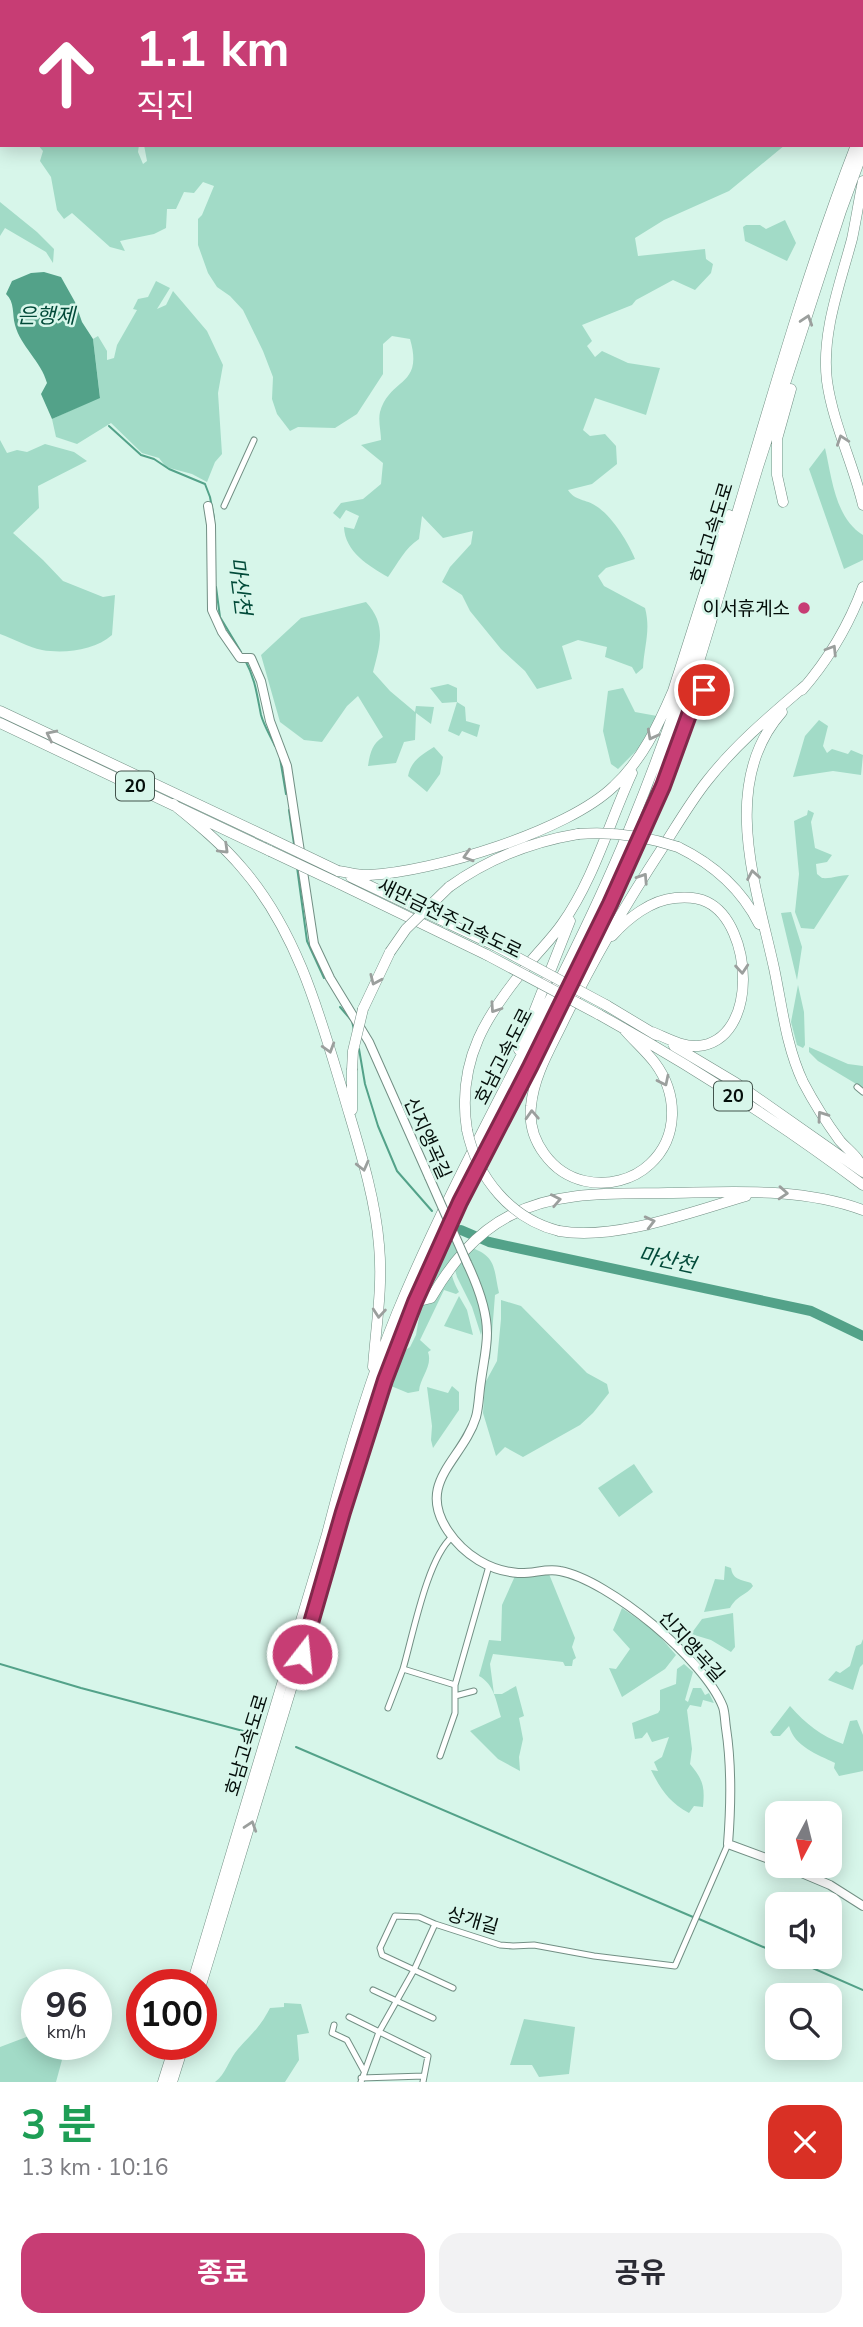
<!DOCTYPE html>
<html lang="ko">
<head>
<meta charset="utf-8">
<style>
  body { margin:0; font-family:"Nunito Sans","Noto Sans KR",sans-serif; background:#f2f2f3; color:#2b2b33; height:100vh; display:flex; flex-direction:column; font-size:26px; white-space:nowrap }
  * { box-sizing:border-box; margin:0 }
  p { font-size:23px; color:#7c7c81 }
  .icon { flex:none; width:38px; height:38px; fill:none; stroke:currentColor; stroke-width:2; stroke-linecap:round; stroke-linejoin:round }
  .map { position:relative; height:2082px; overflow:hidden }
  .details { display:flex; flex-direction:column; background:#fff; flex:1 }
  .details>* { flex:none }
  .banner { position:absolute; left:0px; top:0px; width:864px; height:147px; box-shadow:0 4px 18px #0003; background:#c73d74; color:#fff; overflow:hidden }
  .needle { width:46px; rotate:187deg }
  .controls { position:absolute; left:765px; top:1801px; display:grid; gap:14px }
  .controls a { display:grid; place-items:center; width:77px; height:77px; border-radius:14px; background:#fff; box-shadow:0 4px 18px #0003; font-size:35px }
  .speed { position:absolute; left:21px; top:1969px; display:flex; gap:14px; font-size:35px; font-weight:700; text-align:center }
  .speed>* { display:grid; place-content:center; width:91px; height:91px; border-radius:50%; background:#fff; box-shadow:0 4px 18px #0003; line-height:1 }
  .speed small { font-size:18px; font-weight:400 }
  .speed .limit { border:10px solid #d22; background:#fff; color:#111 }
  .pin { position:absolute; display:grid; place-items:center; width:60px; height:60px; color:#fff; margin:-30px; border:4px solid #fff; border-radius:50%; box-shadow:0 2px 7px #0007 }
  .me { position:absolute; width:77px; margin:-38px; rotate:16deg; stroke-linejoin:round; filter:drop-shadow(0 0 5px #0008) }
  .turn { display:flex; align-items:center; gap:24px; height:147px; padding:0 21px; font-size:32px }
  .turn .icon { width:91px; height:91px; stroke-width:2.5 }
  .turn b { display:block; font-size:49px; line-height:60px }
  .round { display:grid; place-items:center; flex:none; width:74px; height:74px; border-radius:21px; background:#f2f2f3 }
  .summary { display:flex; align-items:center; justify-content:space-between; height:119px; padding:0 21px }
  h1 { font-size:42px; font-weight:700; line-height:52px; color:#1e9e55 }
  .button { display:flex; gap:14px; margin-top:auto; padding:14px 21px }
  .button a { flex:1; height:80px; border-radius:21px; background:#c73d74; color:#fff; font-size:28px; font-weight:700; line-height:80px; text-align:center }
  .button a+a { background:#f2f2f3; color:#2b2b33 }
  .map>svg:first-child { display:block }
  .green { fill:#a2dbc7 }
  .water { fill:#53a289 }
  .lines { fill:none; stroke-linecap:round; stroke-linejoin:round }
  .stream { stroke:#53a289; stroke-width:2 }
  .river { stroke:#53a289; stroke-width:10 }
  .street-casing { stroke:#728f84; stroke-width:7 }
  .secondary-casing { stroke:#728f84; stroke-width:10 }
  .highway-casing { stroke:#728f84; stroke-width:11 }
  .street { stroke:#fff; stroke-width:5 }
  .secondary { stroke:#fff; stroke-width:8 }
  .highway { stroke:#fff; stroke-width:10 }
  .secondary-bridge-casing { stroke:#728f84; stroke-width:10; stroke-linecap:butt }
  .highway-bridge-casing { stroke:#728f84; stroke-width:11; stroke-linecap:butt }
  .secondary-bridge { stroke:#fff; stroke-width:8 }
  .highway-bridge { stroke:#fff; stroke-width:10 }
  .oneway { stroke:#9b9f9d }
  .route-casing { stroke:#81284b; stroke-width:18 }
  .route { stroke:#c73d74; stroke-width:12 }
  .poi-dot { fill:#c73d74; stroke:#d7f6ea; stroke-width:2.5 }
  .labels { text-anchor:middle; stroke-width:5; stroke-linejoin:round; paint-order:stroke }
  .shield { fill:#d7f6ea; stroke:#43544d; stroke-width:2 }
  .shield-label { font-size:18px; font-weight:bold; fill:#040e0a }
  .street-label { font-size:19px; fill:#040e0a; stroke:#d7f6ea }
  .poi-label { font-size:19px; fill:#040e0a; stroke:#d7f6ea; text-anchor:end }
  .water-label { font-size:21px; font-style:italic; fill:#024a39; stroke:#d7f6ea }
</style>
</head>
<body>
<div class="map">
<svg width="863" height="2082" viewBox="0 0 863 2082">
  <rect width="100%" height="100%" fill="#d7f6ea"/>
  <path class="green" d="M 105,0 L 863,0 L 863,11 L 863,2 L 107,2 Z
    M 38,145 L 139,145 L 138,152 L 143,164 L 147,161 L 144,145 L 785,145 L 729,191 L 664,220 L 635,238 L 638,256 L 705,249 L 706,259 L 713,264 L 711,273 L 695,290 L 673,280 L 636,300 L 632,305 L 582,325 L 592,341 L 587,346 L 595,357 L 602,351 L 628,363 L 660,368 L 646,415 L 595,398 L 583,430 L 590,436 L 605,434 L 616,446 L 617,464 L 592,484 L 568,490 C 575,501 586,499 596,506 C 611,515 629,543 635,559 L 606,568 L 598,576 L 604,586 L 645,608 C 651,630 644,647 643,668 L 636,674 L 632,667 L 605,657 L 607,647 L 578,640 L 562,646 L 572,679 L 537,689 L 525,671 L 501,649 L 470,611 L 462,595 L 442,582 L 450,567 L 471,544 L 473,531 L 443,538 L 422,516 L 419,539 C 405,548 398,563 388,577 C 369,566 345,552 344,527 L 354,529 L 359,516 L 346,510 L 340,519 L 333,513 L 341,503 L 363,499 L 381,484 L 383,463 L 361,445 L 381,440 C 381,432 378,420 380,412 C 390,377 424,387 410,339 L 392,336 L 383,344 L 383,374 L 357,414 L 335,428 L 298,427 L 290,431 L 277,414 L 272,399 L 273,377 L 263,351 L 243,310 L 230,296 L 217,287 L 208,273 L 198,245 L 198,219 L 202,215 L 214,186 L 203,182 L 194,193 L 184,192 L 176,209 L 167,209 L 166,228 L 154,234 L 120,241 L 125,251 L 110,247 L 72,213 L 64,219 L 57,210 L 51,177 L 40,161 L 43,151 Z
    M 0,202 L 37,232 L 54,249 L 53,263 L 46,252 L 5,228 L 0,236 Z
    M 785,220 L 796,243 L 787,261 L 745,241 L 743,227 L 746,225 L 760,225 L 766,229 Z
    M 156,281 L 170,288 L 157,309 L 166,305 L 173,291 L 207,331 L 223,365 L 218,393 L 222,454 L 215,462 L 207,482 L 192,474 L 166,467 L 159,458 L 142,453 L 111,423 L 77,444 L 56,437 L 52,419 L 100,397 L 93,339 L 98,336 L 107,351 L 107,360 L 114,358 L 117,345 L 137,310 L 133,309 L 138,299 L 148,297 Z
    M 0,440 L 7,453 L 17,450 L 27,452 L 45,444 L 74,452 L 87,461 L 38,486 L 39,508 L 13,533 L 43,560 L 63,581 L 103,597 L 115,595 L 112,635 C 95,650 65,654 42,650 C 28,647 14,639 0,634 Z
    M 825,448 C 832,478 835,518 863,535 L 863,560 L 844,569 L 809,469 Z
    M 366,602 C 387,625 380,645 373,672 L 390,691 L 415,712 L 416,706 L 434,707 L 431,724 L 416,713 L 415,740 L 404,742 L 396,763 L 368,766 C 370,753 372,744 383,737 L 358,696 L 347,706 L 322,742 L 304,740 L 280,722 L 261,655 L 301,618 Z
    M 448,684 L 457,688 L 457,702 L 465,707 L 466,721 L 480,725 L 477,737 L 462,731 L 459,736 L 448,731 L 457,702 L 442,703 L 430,688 Z
    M 623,688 L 635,712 L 657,716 L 648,739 L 618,769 L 611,764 L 603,731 L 608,691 Z
    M 819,720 L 828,726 L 823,746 L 827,753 L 832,749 L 848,754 L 851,750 L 863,755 L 861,775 L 833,771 L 793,777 L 805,736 Z
    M 434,747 L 443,757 L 440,774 L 427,792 L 408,776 C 411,761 421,755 434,747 Z
    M 808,810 L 814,813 L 811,822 L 815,848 L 832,855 L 827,862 L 816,864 L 817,874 L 822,878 C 831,879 840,875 849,875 L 814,929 L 801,928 L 795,912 L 799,874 L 794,821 L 807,815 Z
    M 791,912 L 802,947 L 797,980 L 781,913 Z
    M 798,985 L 804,1012 L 805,1045 L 803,1048 L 797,1045 L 791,1022 Z
    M 809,1047 L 848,1064 L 863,1066 L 863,1088 L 818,1061 L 809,1052 Z
    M 452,1239 L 457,1251 C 450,1270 449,1273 459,1292 L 456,1294 L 444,1290 L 420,1340 L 431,1350 L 428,1352 C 433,1366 420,1378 419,1391 L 408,1393 L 391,1386 L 404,1351 L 410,1347 L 416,1335 L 420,1312 Z
    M 467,1246 C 497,1256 493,1266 499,1293 L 495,1295 L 490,1359 L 488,1360 C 489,1342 491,1323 487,1305 C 483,1285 473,1266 465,1248 Z
    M 459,1259 L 462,1262 C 472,1284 487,1311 481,1335 L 472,1307 L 457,1277 L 455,1270 Z
    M 459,1296 L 467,1310 L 473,1335 L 444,1326 Z
    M 501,1300 L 521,1306 L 587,1373 L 607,1384 L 609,1393 L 593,1413 L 580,1425 L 523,1457 L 505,1447 L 496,1456 L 483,1413 L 485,1383 L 497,1361 L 501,1319 Z
    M 452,1386 L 459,1392 L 459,1410 L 433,1448 L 431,1440 L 432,1426 L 427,1387 L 448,1393 Z
    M 634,1464 L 653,1492 L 619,1517 L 598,1488 Z
    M 725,1566 L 731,1568 C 733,1580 740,1579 751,1583 L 753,1586 C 747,1595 737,1595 730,1608 L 704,1612 L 715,1579 L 724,1580 Z
    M 549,1574 L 575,1638 L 572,1647 L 576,1658 L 573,1660 L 572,1666 L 565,1666 L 563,1662 L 493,1654 L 490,1664 L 494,1694 L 502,1694 L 516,1686 L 524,1716 L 519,1718 L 523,1739 L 519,1757 L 520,1771 L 498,1759 L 470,1731 L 501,1717 C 496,1701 494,1684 479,1676 L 489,1640 L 501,1641 L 502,1605 L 515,1576 Z
    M 622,1608 L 654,1630 L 676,1655 L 665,1669 L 622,1697 L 609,1668 L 616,1669 L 630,1649 L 613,1630 Z
    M 733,1613 L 735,1647 L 731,1652 L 711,1640 L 691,1634 L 702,1619 Z
    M 863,1639 L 863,1664 L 860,1667 L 853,1690 L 828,1680 L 836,1671 L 840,1673 L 850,1666 L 856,1646 L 861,1644 Z
    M 684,1664 L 693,1672 L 685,1700 L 688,1702 L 693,1688 L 701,1688 L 705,1695 L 709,1693 L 714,1703 L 703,1700 L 701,1707 L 690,1705 L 687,1710 L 692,1749 L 690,1764 C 703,1780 705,1786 703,1807 L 694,1806 L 689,1813 C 669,1802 661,1790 651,1770 L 658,1771 L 654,1762 L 662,1757 L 669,1737 L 652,1742 L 647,1732 L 642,1738 L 635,1739 L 632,1723 L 658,1713 L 660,1710 L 660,1690 L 676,1684 L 677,1669 Z
    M 790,1706 C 806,1724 821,1736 843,1744 L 850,1721 L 857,1720 L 863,1735 L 863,1771 L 839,1776 L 834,1768 L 835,1763 C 817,1754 795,1747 789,1726 L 780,1736 L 773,1736 L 770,1732 Z
    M 284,2003 L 301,2004 L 309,2033 L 297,2035 L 299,2060 L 285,2082 L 215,2082 C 226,2074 229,2059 238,2049 C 252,2033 259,2029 270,2008 L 284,2007 Z
    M 524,2019 L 575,2027 L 569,2074 L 539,2077 L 532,2065 L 510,2065 Z
    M 37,2033 L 37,2044 L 66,2045 L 56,2082 L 0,2082 L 0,2047 Z"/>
  <path class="water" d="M 44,272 L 61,277 L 75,302 L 82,322 L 93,339 L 100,398 L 52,419 L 41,394 L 47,383 C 41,361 21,347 15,325 C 12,314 15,302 6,294 L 12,281 L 31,273 Z"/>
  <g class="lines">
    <path class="stream" d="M 109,426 L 141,455 L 154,459 L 169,469 L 205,484 L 210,497 L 214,518
      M 216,587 L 220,617 L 241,652
      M 245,660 C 255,678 257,695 261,715 C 264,726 271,737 275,746
      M 280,758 L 286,794
      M 289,810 L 294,844
      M 297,867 L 307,941 L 324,978
      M 340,1007 L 352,1021 L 354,1030
      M 359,1049 L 365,1084 L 378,1126 L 397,1171 L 432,1211
      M 0,1664 L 81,1688 L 247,1732
      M 296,1747 L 693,1917
      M 699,1919 L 777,1953
      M 785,1956 L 863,1990"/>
    <path class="river" d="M 461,1230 L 489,1242 L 811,1311 L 863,1336"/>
    <defs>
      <path id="street" d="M 224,506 L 254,440
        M 857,1087 L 863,1092
        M 452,1537 C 427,1559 413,1635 403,1669 L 455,1685
        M 474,1691 L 455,1696 L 455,1685 L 489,1566
        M 388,1708 L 403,1669
        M 440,1756 L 455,1713 L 455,1696
        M 453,1988 L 382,1955 L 380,1948 L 395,1916 L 419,1917 L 435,1924 L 500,1945 L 513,1946 L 534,1945 L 594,1956 L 675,1966 L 728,1844
        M 373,1990 L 433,2018
        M 349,2017 L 428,2056 L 423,2082
        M 334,2025 L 332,2033 L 347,2040 L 364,2071
        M 361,2078 L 424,2076
        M 361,2082 L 379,2032 L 414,1970 L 435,1924"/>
      <path id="secondary" d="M 208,506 L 211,525 L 212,610 L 222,632 L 240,658 L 251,658 L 261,681 L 270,721 L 287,766 L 314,944 L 330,978 L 369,1042 L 429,1177
        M 467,1263 C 477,1284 487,1309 487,1333 C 487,1349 483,1365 481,1381 C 479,1392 479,1406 476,1417 C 463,1460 415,1482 448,1531 C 464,1555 490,1571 518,1573 C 533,1574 546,1568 560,1571 C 609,1580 705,1660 723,1707 C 725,1713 725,1722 726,1728 C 732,1767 731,1806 728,1844 L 777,1862
        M 785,1866 L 830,1885 L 863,1906"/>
      <path id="highway" d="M 863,181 C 859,200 856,220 852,239 C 840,284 821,334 827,381 C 833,424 853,463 863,505
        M 783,502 L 777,475 L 777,439 L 791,389
        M 802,690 C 828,660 849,625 863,587
        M 0,711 L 267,837
        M 782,712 C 719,783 756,886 774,968 C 782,1006 786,1046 803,1082 C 814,1103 826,1122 840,1141 C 849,1151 859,1157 863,1170
        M 686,721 L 704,690
        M 0,723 L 270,851
        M 173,804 C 198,824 222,844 243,869 C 298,933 320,1016 344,1096 C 358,1144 375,1195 379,1245 C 383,1287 376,1326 373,1367
        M 678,847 C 713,864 741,888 759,924
        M 338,871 C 348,872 359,876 369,875 C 433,872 568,831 614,786 C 642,760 658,726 673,691 L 729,515
        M 351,877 L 494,945
        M 338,883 L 487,955
        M 449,887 C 489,858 530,842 578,834
        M 612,936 C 628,918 651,900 675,898 C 686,897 697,897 707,902 C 753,924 760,1040 698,1046 C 682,1047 667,1038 652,1032
        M 606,1005 L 656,1035
        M 363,1009 L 390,952
        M 598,1014 C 690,1065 779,1122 863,1185
        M 623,1028 C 633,1040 646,1051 655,1063 C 678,1094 679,1137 650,1164 C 633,1180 608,1186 585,1181 C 552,1174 527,1140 531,1106 C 534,1074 552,1046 565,1018 C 594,958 627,902 663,847 C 677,825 691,801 707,781 C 736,744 771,715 806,685
        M 674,1046 L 736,1083 L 863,1172
        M 519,1050 L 570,921
        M 352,1070 L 352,1110
        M 467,1130 C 456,1060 487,1013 531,961 C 541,949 553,937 562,924 C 594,879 609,823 632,773
        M 559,1231 C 615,1241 691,1212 746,1196
        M 415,1302 L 431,1298 C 451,1264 475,1233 511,1215 C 559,1190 615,1194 668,1193 C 733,1192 801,1187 863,1210
        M 192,1984 L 327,1534 C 346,1459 368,1384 397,1313 C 467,1144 565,989 633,820 C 723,601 770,366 856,145
        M 201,1985 L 385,1380 L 415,1302 L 460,1202 L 586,955 L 648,816 L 697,668 L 758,467 L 841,211 L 863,151
        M 163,2082 L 175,2044
        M 172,2082 L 184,2044"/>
    </defs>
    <use href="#street" class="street-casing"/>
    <use href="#secondary" class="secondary-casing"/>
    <use href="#highway" class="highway-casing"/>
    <use href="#street" class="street"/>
    <use href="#secondary" class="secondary"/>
    <use href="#highway" class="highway"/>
    <defs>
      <path id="secondary-bridge" d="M 429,1177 L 467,1263"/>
      <path id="highway-bridge" d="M 578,834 C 613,831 645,836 678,847
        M 267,837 L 338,871
        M 270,851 L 338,883
        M 494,945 L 606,1005
        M 390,952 L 406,929 L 449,887
        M 487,955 L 598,1014
        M 352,1070 L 353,1051 L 363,1009
        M 467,1130 C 477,1178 511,1219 559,1231"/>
    </defs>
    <use href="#secondary-bridge" class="secondary-bridge-casing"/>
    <use href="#highway-bridge" class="highway-bridge-casing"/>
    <use href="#secondary-bridge" class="secondary-bridge"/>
    <use href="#highway-bridge" class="highway-bridge"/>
  </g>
  <defs><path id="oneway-chevron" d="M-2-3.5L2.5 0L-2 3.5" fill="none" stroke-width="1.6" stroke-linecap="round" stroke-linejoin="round" transform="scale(1.75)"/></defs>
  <g class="oneway">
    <use href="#oneway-chevron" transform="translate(807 320) rotate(-72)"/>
    <use href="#oneway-chevron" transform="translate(842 440) rotate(-109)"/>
    <use href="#oneway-chevron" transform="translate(832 650) rotate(-58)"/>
    <use href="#oneway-chevron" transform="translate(51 735) rotate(-154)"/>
    <use href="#oneway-chevron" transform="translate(652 735) rotate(118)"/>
    <use href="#oneway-chevron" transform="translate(224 849) rotate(44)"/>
    <use href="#oneway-chevron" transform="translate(468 856) rotate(163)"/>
    <use href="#oneway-chevron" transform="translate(753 875) rotate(-100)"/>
    <use href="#oneway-chevron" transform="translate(643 878) rotate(-57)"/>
    <use href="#oneway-chevron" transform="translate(742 969) rotate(85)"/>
    <use href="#oneway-chevron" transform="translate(375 980) rotate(114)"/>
    <use href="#oneway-chevron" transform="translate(495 1008) rotate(124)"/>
    <use href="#oneway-chevron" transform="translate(329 1048) rotate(73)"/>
    <use href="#oneway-chevron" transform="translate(664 1081) rotate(64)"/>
    <use href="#oneway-chevron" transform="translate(532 1115) rotate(-93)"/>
    <use href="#oneway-chevron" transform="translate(822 1116) rotate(-125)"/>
    <use href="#oneway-chevron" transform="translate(363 1166) rotate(76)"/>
    <use href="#oneway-chevron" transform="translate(783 1193) rotate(4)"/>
    <use href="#oneway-chevron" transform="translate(556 1200) rotate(-11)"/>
    <use href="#oneway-chevron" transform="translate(650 1222) rotate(-14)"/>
    <use href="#oneway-chevron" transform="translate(379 1313) rotate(95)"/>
    <use href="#oneway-chevron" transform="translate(251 1826) rotate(-72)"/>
  </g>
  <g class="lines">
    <defs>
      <path id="route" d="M 302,1654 L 343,1512 L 385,1380 L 415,1302 L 460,1202 L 530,1067 L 610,904 L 663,786 L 690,712 L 704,690"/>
    </defs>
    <use href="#route" class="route-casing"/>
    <use href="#route" class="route"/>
  </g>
  <circle class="poi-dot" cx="804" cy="608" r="7"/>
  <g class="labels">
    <g class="shield">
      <rect x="116" y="771.5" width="38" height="29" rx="5"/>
      <rect x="714" y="1081.5" width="38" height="29" rx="5"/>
    </g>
    <g class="shield-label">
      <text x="135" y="792">20</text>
      <text x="733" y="1102">20</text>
    </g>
    <g class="street-label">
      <text transform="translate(711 533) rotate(-73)" y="7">호남고속도로</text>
      <text transform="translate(450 918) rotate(26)" y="7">새만금전주고속도로</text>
      <text transform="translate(503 1056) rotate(-63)" y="7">호남고속도로</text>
      <text transform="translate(428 1138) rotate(66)" y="7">신지앵곡길</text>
      <text transform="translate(692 1646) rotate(48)" y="7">신지앵곡길</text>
      <text transform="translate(246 1745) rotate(-73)" y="7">호남고속도로</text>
      <text transform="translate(473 1920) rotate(16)" y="7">상개길</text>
    </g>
    <g class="poi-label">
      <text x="790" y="615">이서휴게소</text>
    </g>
    <g class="water-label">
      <text x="46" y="323">은행제</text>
      <text transform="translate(240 586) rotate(83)" y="7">마산천</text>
      <text transform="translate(667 1260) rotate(12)" y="7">마산천</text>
    </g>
  </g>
</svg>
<div class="controls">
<a><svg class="needle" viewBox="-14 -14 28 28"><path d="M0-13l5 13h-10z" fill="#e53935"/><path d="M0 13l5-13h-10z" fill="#7c7c81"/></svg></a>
<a><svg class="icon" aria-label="sound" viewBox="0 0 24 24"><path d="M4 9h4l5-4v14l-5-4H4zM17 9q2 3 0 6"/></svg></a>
<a><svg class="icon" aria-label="search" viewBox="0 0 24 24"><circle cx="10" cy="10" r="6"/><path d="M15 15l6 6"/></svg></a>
</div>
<div class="speed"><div>96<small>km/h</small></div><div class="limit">100</div></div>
<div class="pin" style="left:704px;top:690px;background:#d93025"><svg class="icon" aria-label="arrive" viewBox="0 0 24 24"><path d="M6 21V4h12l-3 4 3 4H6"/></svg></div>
<svg class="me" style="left:302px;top:1654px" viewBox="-20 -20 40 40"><circle r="17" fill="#c73d74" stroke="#fff" stroke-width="3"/><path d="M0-11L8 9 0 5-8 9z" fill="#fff"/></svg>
<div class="banner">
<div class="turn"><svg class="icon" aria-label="ahead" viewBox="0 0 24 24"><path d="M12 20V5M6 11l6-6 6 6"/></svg><div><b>1.1 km</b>직진</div></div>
</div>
</div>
<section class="details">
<div class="summary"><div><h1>3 분</h1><p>1.3 km · 10:16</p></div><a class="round" style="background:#d93025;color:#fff"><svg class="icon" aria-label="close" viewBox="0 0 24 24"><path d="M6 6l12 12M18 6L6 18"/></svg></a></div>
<div class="button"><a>종료</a><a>공유</a></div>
</section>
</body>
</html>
